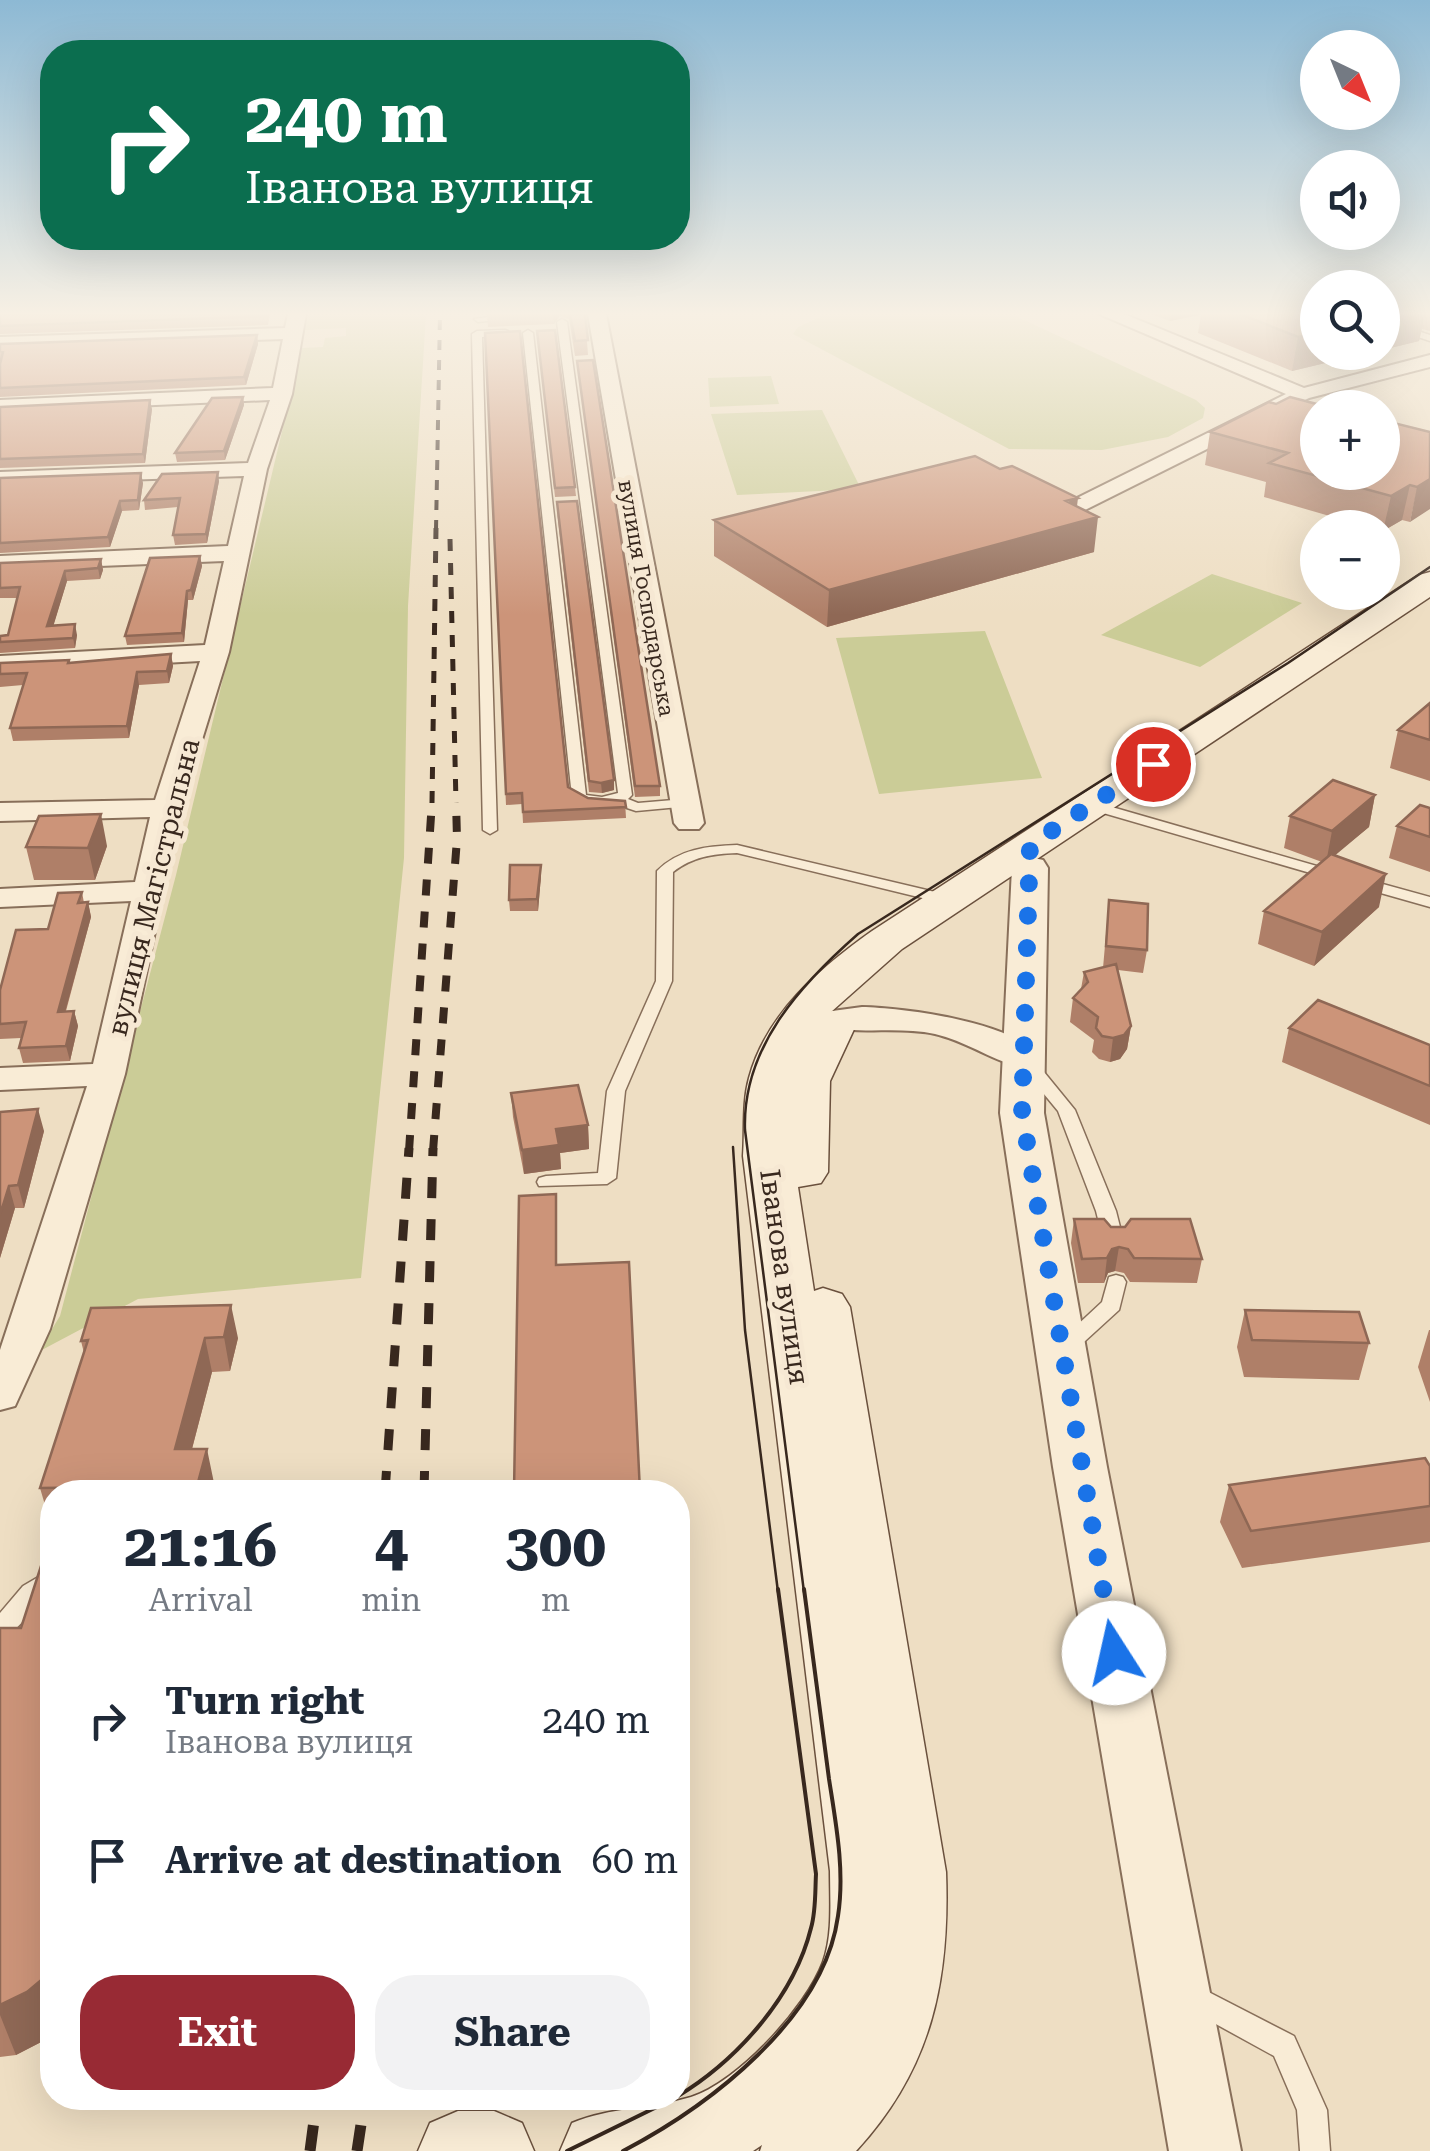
<!DOCTYPE html>
<html lang="en">
<head>
<meta charset="utf-8">
<style>
  body { margin:0; font-family:"Roboto Serif",serif; background:#f2f2f3; color:#1f2937; height:100vh; display:flex; flex-direction:column; font-size:38px; white-space:nowrap }
  * { box-sizing:border-box; margin:0 }
  p { font-size:32px; color:#747a83 }
  .icon { flex:none; width:55px; height:55px; fill:none; stroke:currentColor; stroke-width:2; stroke-linecap:round; stroke-linejoin:round }
  .map { position:relative; flex:1; overflow:hidden }
  .side { position:absolute; left:40px; top:1480px; width:650px; height:630px; display:flex; flex-direction:column; background:#fff; border-radius:40px; box-shadow:0 10px 40px #0002 }
  .side>* { flex:none }
  .banner { position:absolute; left:40px; top:40px; width:650px; height:210px; border-radius:40px; box-shadow:0 10px 40px #0002; background:#0b6e4f; color:#fff; overflow:hidden }
  .needle { width:65px; rotate:137deg }
  .buttons { position:absolute; left:1300px; top:30px; display:grid; gap:20px }
  .buttons a { display:grid; place-items:center; width:100px; height:100px; border-radius:50%; background:#fff; box-shadow:0 10px 40px #0002; font-size:50px }
  .pin { position:absolute; display:grid; place-items:center; width:85px; height:85px; color:#fff; margin:-42px; border:5px solid #fff; border-radius:50%; box-shadow:0 2px 10px #0007 }
  .me { position:absolute; width:110px; margin:-55px; rotate:350deg; stroke-linejoin:round; filter:drop-shadow(0 0 8px #0008) }
  .turn { display:flex; align-items:center; gap:35px; height:210px; padding:0 40px; font-size:45px }
  .turn .icon { width:130px; height:130px; stroke-width:2.5 }
  .turn b { display:block; font-size:70px; line-height:85px }
  .eta { display:flex; justify-content:space-evenly; align-items:center; height:170px; text-align:center }
  .eta b { font-size:60px; font-weight:700; line-height:70px }
  .button { display:flex; gap:20px; margin-top:auto; padding:20px 40px }
  .button a { flex:1; height:115px; border-radius:40px; background:#982a34; color:#fff; font-size:40px; font-weight:700; line-height:115px; text-align:center }
  .button a+a { background:#f2f2f3; color:#1f2937 }
  ul { padding:0; list-style:none }
  li { display:flex; align-items:center; gap:30px; height:140px; padding:0 40px }
  li div { flex:1 }
  li b { display:block; font-size:38px }
  li em { font-style:normal }
  .map>svg:first-child { display:block }
  .green { fill:#cbcc97 }
  .lines { fill:none; stroke-linecap:round; stroke-linejoin:round }
  .service-casing { stroke:#886f5a; stroke-width:3 }
  .minor-casing { stroke:#886f5a; stroke-width:4 }
  .tertiary-casing { stroke:#886f5a; stroke-width:4 }
  .secondary-casing { stroke:#6a503d; stroke-width:3 }
  .service { fill:#f9ecd6; fill-rule:evenodd }
  .minor { fill:#f9ecd6; fill-rule:evenodd }
  .tertiary { fill:#f9ecd6; fill-rule:evenodd }
  .secondary { fill:#f9ecd6; fill-rule:evenodd }
  .tram-far1 { stroke:#38281e; stroke-width:2.5 }
  .tram { stroke:#38281e; stroke-width:4 }
  .rail-far4 { stroke:#38281e; stroke-width:4; stroke-dasharray:10 10; stroke-linecap:butt }
  .rail-far3 { stroke:#38281e; stroke-width:5; stroke-dasharray:12 12; stroke-linecap:butt }
  .rail-far2 { stroke:#38281e; stroke-width:8; stroke-dasharray:16 16; stroke-linecap:butt }
  .rail-far1 { stroke:#38281e; stroke-width:9; stroke-dasharray:21 21; stroke-linecap:butt }
  .rail { stroke:#38281e; stroke-width:11; stroke-dasharray:26 26; stroke-linecap:butt }
  .wall { fill:#af7f68 }
  .shaded-wall { fill:#8f6855 }
  .building { fill:#cc9479; stroke:#8f6855; stroke-width:2.5 }
  .route { stroke:#1a73e8; stroke-width:18; stroke-dasharray:0 32.4 }
  .labels { text-anchor:middle; stroke-width:10; stroke-linejoin:round; paint-order:stroke }
  .far-street-label { font-size:22px; fill:#38281e; stroke:#f6e8d3 }
  .street-label { font-size:28px; fill:#38281e; stroke:#f6e8d3 }
</style>
</head>
<body>
<div class="map">
<svg width="1430" height="2151" viewBox="0 0 1430 2151">
  <rect width="100%" height="100%" fill="#eedec3"/>
  <path class="green" d="M 309,314 L 426,314 L 408,606 L 404,858 L 361,1278 L 138,1299 L 38,1352 L 60,1316 L 176,875 L 302,348 L 323,347 L 325,338 L 346,336 L 346,328 L 305,330 Z
    M 827,314 L 1011,314 L 1196,400 L 1205,408 L 1203,418 L 1168,437 L 1102,450 L 1009,449 L 793,334 L 798,327 Z
    M 771,376 L 779,404 L 710,407 L 708,378 Z
    M 822,410 L 861,489 L 737,495 L 711,414 Z
    M 1212,574 L 1302,603 L 1200,667 L 1101,635 Z
    M 985,631 L 1042,778 L 879,794 L 836,638 Z"/>
  <g class="lines">
    <defs>
      <path id="service" d="M 510,314 L 553,314 L 478,322 L 474,319 Z
        M 562,319 L 567,322 L 632,795 L 628,799 L 638,803 L 685,799 L 690,800 L 690,806 L 636,811 L 615,804 L 590,805 L 572,797 L 523,333 L 528,330 L 533,333 L 586,795 L 602,797 L 618,793 L 557,322 Z
        M 1382,319 L 1430,335 L 1430,341 L 1382,325 Z
        M 505,330 L 508,331 L 508,335 L 482,337 L 497,830 L 490,834 L 483,830 L 472,334 L 477,331 Z
        M 1091,801 L 1341,873 L 1344,876 L 1336,881 L 1331,879 L 1086,808 L 1086,802 Z
        M 737,845 L 952,896 L 955,899 L 947,904 L 737,853 C 712,854 692,857 673,872 L 672,981 L 625,1091 L 616,1178 L 607,1184 L 539,1186 L 537,1182 L 539,1178 L 546,1176 L 598,1173 L 607,1091 L 656,981 L 657,871 C 679,849 707,846 737,845 Z
        M 1361,878 L 1430,897 L 1430,907 L 1356,886 L 1353,883 L 1356,880 Z
        M 1029,1060 L 1035,1061 L 1075,1110 L 1116,1211 L 1124,1243 L 1121,1248 L 1107,1248 L 1104,1243 L 1096,1211 L 1058,1111 L 1020,1065 Z
        M 1116,1275 L 1123,1277 L 1126,1282 L 1119,1310 L 1073,1352 L 1059,1352 L 1056,1347 L 1059,1342 L 1102,1302 L 1109,1277 Z
        M 52,1569 L 52,1590 C 34,1603 21,1631 0,1639 L 0,1613 L 23,1586 Z
        M 1193,1984 L 1294,2036 L 1327,2110 L 1330,2151 L 1300,2151 L 1297,2110 L 1274,2056 L 1183,2006 L 1179,1997 L 1183,1988 Z"/>
      <path id="minor" d="M 288,314 L 306,314 L 292,394 L 267,469 L 229,652 L 181,808 L 125,1074 L 50,1329 L 15,1406 L 0,1410 L 0,1350 L 87,1086 L 0,1090 L 0,1068 L 93,1064 L 131,901 L 0,907 L 0,889 L 135,882 L 150,817 L 0,821 L 0,803 L 155,800 L 200,661 L 0,672 L 0,656 L 205,645 L 224,561 L 0,570 L 0,556 L 228,546 L 244,476 L 0,484 L 0,472 L 248,463 L 270,400 L 0,412 L 0,400 L 273,388 L 283,339 L 0,349 L 0,337 L 285,328 Z
        M 588,314 L 606,314 L 704,823 L 699,829 L 679,829 L 674,823 Z
        M 1099,314 L 1124,314 L 1304,388 L 1430,355 L 1430,367 L 1309,398 L 1081,512 L 1073,510 L 1070,505 L 1073,500 L 1286,394 Z
        M 862,1007 C 904,1008 1016,1022 1040,1058 L 1035,1065 L 1023,1068 C 993,1061 966,1041 935,1034 C 899,1026 860,1035 825,1026 L 820,1019 L 825,1012 Z"/>
      <path id="tertiary" d="M 1030,857 L 1043,860 L 1048,868 L 1044,1113 L 1107,1467 L 1241,2151 L 1169,2151 L 1053,1467 L 1000,1113 L 1012,868 L 1017,860 Z"/>
      <path id="secondary" d="M 1430,572 L 1430,597 L 902,949 L 831,1012 L 849,1015 L 856,1025 L 830,1081 L 828,1172 L 821,1183 L 798,1187 L 814,1291 L 823,1288 L 842,1294 L 850,1307 L 946,1872 C 950,1980 932,2069 856,2151 L 760,2151 L 762,2145 L 753,2151 L 560,2151 L 572,2123 C 610,2107 651,2109 691,2097 C 738,2082 806,2008 823,1962 C 833,1934 830,1901 830,1871 L 743,1156 C 745,1130 742,1103 749,1078 C 766,1014 820,968 872,931 L 1419,575 Z
        M 458,2111 L 494,2111 L 522,2123 L 534,2151 L 418,2151 L 430,2123 Z"/>
    </defs>
    <use href="#service" class="service-casing"/>
    <use href="#minor" class="minor-casing"/>
    <use href="#tertiary" class="tertiary-casing"/>
    <use href="#secondary" class="secondary-casing"/>
    <use href="#service" class="service"/>
    <use href="#minor" class="minor"/>
    <use href="#tertiary" class="tertiary"/>
    <use href="#secondary" class="secondary"/>
    <path class="tram-far1" d="M 733,1147 L 745,1330 L 778,1592
      M 804,1592 L 745,1130 C 742,1048 800,985 858,934 L 1288,663 L 1430,567"/>
    <path class="tram" d="M 678,2096 C 737,2060 794,1997 811,1928 C 816,1911 815,1892 816,1874 L 778,1589
      M 567,2151 L 675,2098
      M 623,2151 C 709,2106 824,2019 838,1916 C 845,1871 836,1824 829,1779 C 821,1716 812,1652 804,1589"/>
    <path class="rail-far4" d="M 436,530 L 440,314"/>
    <path class="rail-far3" d="M 450,539 L 456,803
      M 432,803 L 436,528"/>
    <path class="rail-far2" d="M 409,1151 L 432,801
      M 433,1151 L 457,839 L 456,801"/>
    <path class="rail-far1" d="M 385,1492 L 409,1148
      M 424,1492 L 433,1148"/>
    <path class="rail" d="M 310,2151 L 317,2098
      M 357,2151 L 365,2098"/>
  </g>
  <path class="wall" d="M 0,314 L 270,314 L 268,325 L 0,334 Z
    M 487,314 L 585,314 L 588,355 L 575,356 L 569,319 L 560,316 L 554,324 L 488,327 Z
    M 1151,314 L 1318,314 L 1318,352 L 1371,352 L 1292,371 L 1198,333 L 1201,315 L 1170,321 Z
    M 1382,314 L 1430,314 L 1430,331 L 1422,329 L 1419,341 L 1382,350 Z
    M 537,331 L 575,487 L 576,496 L 555,497 Z
    M 485,333 L 568,787 L 588,798 L 625,801 L 626,818 L 523,823 L 522,804 L 506,805 Z
    M 257,335 L 258,344 L 246,385 L 0,397 L 0,344 Z
    M 577,361 L 660,786 L 660,796 L 635,797 Z
    M 243,397 L 244,405 L 225,460 L 177,462 L 175,453 Z
    M 0,407 L 152,409 L 145,463 L 0,468 Z
    M 1210,432 L 1430,432 L 1410,522 L 1402,520 L 1383,531 L 1382,528 L 1371,528 L 1264,497 L 1266,482 L 1205,465 Z
    M 0,478 L 143,483 L 139,510 L 122,511 L 110,547 L 0,553 Z
    M 219,481 L 207,543 L 175,545 L 173,535 L 178,507 L 145,510 L 144,500 Z
    M 1077,506 L 1094,552 L 827,627 L 714,556 L 714,520 Z
    M 557,511 L 614,790 L 602,793 L 589,792 Z
    M 200,556 L 202,566 L 193,600 L 188,600 L 184,642 L 127,645 L 125,636 Z
    M 101,559 L 103,570 L 100,579 L 67,581 L 53,626 L 77,635 L 75,648 L 0,653 L 0,636 L 8,635 L 18,598 L 0,598 L 0,563 Z
    M 171,654 L 173,666 L 169,683 L 139,685 L 129,738 L 13,741 L 10,728 L 23,685 L 0,687 L 0,663 L 70,663 Z
    M 1430,702 L 1430,781 L 1390,768 L 1398,730 Z
    M 1375,795 L 1369,827 L 1334,855 L 1379,907 L 1314,966 L 1258,944 L 1264,911 L 1322,862 L 1284,848 L 1290,816 Z
    M 1430,808 L 1430,872 L 1389,858 L 1397,826 Z
    M 107,846 L 95,880 L 34,880 L 26,847 Z
    M 541,865 L 541,876 L 538,911 L 510,911 L 509,900 Z
    M 82,892 L 84,903 L 88,902 L 91,917 L 66,1011 L 74,1011 L 78,1026 L 70,1061 L 23,1063 L 19,1048 L 21,1038 L 0,1039 L 0,990 L 48,929 Z
    M 1109,900 L 1147,950 L 1143,973 L 1118,970 L 1131,1026 L 1127,1049 L 1120,1059 L 1110,1062 L 1099,1059 L 1092,1052 L 1094,1040 L 1070,1022 L 1073,998 L 1081,989 L 1084,972 L 1103,968 Z
    M 1289,1028 L 1430,1045 L 1430,1125 L 1282,1062 Z
    M 511,1093 L 588,1125 L 589,1149 L 560,1153 L 561,1169 L 524,1174 L 513,1117 Z
    M 0,1112 L 44,1131 L 24,1208 L 15,1208 L 0,1258 Z
    M 1074,1219 L 1111,1227 L 1202,1259 L 1197,1283 L 1130,1282 L 1124,1273 L 1115,1271 L 1108,1273 L 1104,1283 L 1078,1283 L 1071,1243 Z
    M 91,1308 L 238,1338 L 230,1371 L 212,1372 L 192,1449 L 214,1483 L 212,1492 L 52,1492 L 52,1522 L 50,1522 L 40,1488 L 84,1353 L 81,1341 Z
    M 1245,1310 L 1369,1343 L 1359,1380 L 1244,1377 L 1237,1347 Z
    M 1429,1330 L 1430,1330 L 1430,1402 L 1418,1367 Z
    M 1430,1466 L 1430,1542 L 1242,1568 L 1220,1522 L 1229,1485 Z
    M 0,1628 L 45,2040 L 16,2055 L 0,2057 Z"/>
  <path class="shaded-wall" d="M 553,314 L 560,314 L 554,324 Z
    M 1171,314 L 1201,314 L 1170,321 Z
    M 1400,314 L 1425,314 L 1419,341 L 1382,350 L 1382,318 Z
    M 1318,332 L 1318,352 L 1371,352 L 1292,371 L 1298,337 Z
    M 257,335 L 258,344 L 246,385 L 244,377 Z
    M 243,397 L 244,405 L 225,460 L 224,451 Z
    M 150,400 L 152,409 L 145,463 L 143,454 Z
    M 218,472 L 219,481 L 207,543 L 206,534 Z
    M 141,473 L 143,483 L 139,510 L 138,500 Z
    M 1430,479 L 1430,509 L 1410,522 L 1417,487 Z
    M 1410,485 L 1402,520 L 1383,531 L 1391,496 Z
    M 1078,498 L 1075,523 L 1098,517 L 1094,552 L 827,627 L 829,590 Z
    M 120,501 L 122,511 L 110,547 L 108,537 Z
    M 200,556 L 202,566 L 193,600 L 191,590 Z
    M 101,559 L 103,570 L 100,579 L 98,568 Z
    M 65,571 L 67,581 L 50,637 L 47,626 Z
    M 187,591 L 188,600 L 184,642 L 182,633 Z
    M 75,624 L 77,635 L 75,648 L 73,638 Z
    M 171,654 L 173,666 L 169,683 L 167,671 Z
    M 137,672 L 139,685 L 129,738 L 127,726 Z
    M 614,780 L 614,790 L 602,793 L 601,783 Z
    M 1375,795 L 1369,827 L 1326,863 L 1332,831 Z
    M 101,814 L 107,846 L 95,880 L 88,848 Z
    M 541,865 L 541,876 L 538,911 L 537,899 Z
    M 1386,874 L 1379,907 L 1314,966 L 1322,932 Z
    M 88,902 L 91,917 L 61,1027 L 58,1012 Z
    M 74,1011 L 78,1026 L 70,1061 L 66,1046 Z
    M 1131,1026 L 1127,1049 L 1120,1059 L 1110,1062 L 1113,1038 Z
    M 38,1109 L 44,1131 L 24,1208 L 18,1185 Z
    M 588,1125 L 589,1149 L 560,1153 L 561,1169 L 524,1174 L 522,1150 L 556,1129 Z
    M 9,1186 L 15,1208 L 0,1258 L 0,1215 Z
    M 1119,1247 L 1115,1271 L 1108,1273 L 1104,1283 L 1107,1258 L 1112,1249 Z
    M 231,1305 L 238,1338 L 230,1371 L 224,1337 Z
    M 205,1338 L 212,1372 L 183,1483 L 175,1449 Z
    M 207,1449 L 214,1483 L 212,1492 L 198,1492 L 197,1486 Z
    M 52,1971 L 52,2034 L 45,2040 L 16,2055 L 0,2015 L 0,2005 Z"/>
  <path class="building" d="M 0,314 L 267,314 L 267,316 L 0,326 Z
    M 570,314 L 585,314 L 588,340 L 575,341 Z
    M 1240,314 L 1318,314 L 1318,332 L 1298,337 Z
    M 1382,314 L 1400,314 L 1382,318 Z
    M 555,330 L 575,487 L 555,488 L 537,331 Z
    M 520,331 L 568,787 L 588,798 L 625,801 L 626,807 L 523,812 L 522,793 L 506,794 L 485,333 Z
    M 257,335 L 244,377 L 0,388 L 0,364 L 3,352 L 0,351 L 0,344 Z
    M 593,360 L 660,786 L 635,786 L 577,361 Z
    M 243,397 L 224,451 L 175,453 L 212,398 Z
    M 1290,397 L 1332,408 L 1318,408 L 1318,472 L 1382,472 L 1382,420 L 1430,432 L 1430,479 L 1417,487 L 1410,485 L 1391,496 L 1269,463 L 1288,453 L 1210,432 L 1269,402 L 1276,404 Z
    M 150,400 L 143,454 L 0,459 L 0,407 Z
    M 975,456 L 1000,469 L 1012,466 L 1078,498 L 1066,501 L 1098,517 L 829,590 L 714,520 Z
    M 218,472 L 206,534 L 173,535 L 180,498 L 144,500 L 162,474 Z
    M 141,473 L 138,500 L 120,501 L 108,537 L 0,543 L 0,478 Z
    M 577,501 L 614,780 L 601,783 L 589,781 L 557,502 Z
    M 200,556 L 191,590 L 187,591 L 182,633 L 125,636 L 150,558 Z
    M 101,559 L 98,568 L 65,571 L 47,626 L 75,624 L 73,638 L 0,642 L 0,636 L 8,635 L 20,587 L 0,588 L 0,563 Z
    M 171,654 L 167,671 L 137,672 L 127,726 L 10,728 L 27,673 L 0,674 L 0,663 L 69,660 L 68,663 Z
    M 1430,703 L 1430,740 L 1398,730 Z
    M 1333,780 L 1375,795 L 1332,831 L 1290,816 Z
    M 1420,805 L 1430,808 L 1430,837 L 1397,826 Z
    M 101,814 L 88,848 L 26,847 L 39,816 Z
    M 1331,854 L 1386,874 L 1322,932 L 1264,911 Z
    M 510,865 L 541,865 L 537,899 L 509,900 Z
    M 82,892 L 78,903 L 88,902 L 58,1012 L 74,1011 L 66,1046 L 19,1048 L 26,1022 L 0,1024 L 0,990 L 16,930 L 48,929 L 58,893 Z
    M 1109,900 L 1148,904 L 1147,950 L 1106,946 Z
    M 1116,964 L 1131,1026 L 1124,1035 L 1113,1038 L 1102,1036 L 1096,1028 L 1098,1017 L 1073,998 L 1088,982 L 1084,972 Z
    M 1318,1000 L 1430,1045 L 1430,1086 L 1289,1028 Z
    M 578,1085 L 588,1125 L 556,1129 L 559,1145 L 522,1150 L 511,1093 Z
    M 38,1109 L 18,1185 L 9,1186 L 0,1215 L 0,1112 Z
    M 556,1194 L 556,1265 L 629,1262 L 640,1492 L 514,1492 L 519,1196 Z
    M 1074,1219 L 1104,1219 L 1111,1227 L 1125,1227 L 1131,1219 L 1190,1219 L 1202,1259 L 1134,1258 L 1128,1249 L 1119,1247 L 1112,1249 L 1107,1258 L 1082,1259 Z
    M 231,1305 L 224,1337 L 205,1338 L 175,1449 L 207,1449 L 197,1486 L 40,1488 L 88,1340 L 81,1341 L 91,1308 Z
    M 1245,1310 L 1359,1312 L 1369,1343 L 1252,1340 Z
    M 1425,1458 L 1430,1466 L 1430,1506 L 1251,1531 L 1229,1485 Z
    M 52,1556 L 52,1971 L 27,1992 L 0,2005 L 0,1628 L 21,1628 L 41,1566 Z"/>
  <linearGradient id="sky" x2="0" y2="1"><stop stop-color="#8db9d4"/><stop offset="0.51" stop-color="#f7f0e4"/><stop offset="1" stop-color="#f7f0e4" stop-opacity="0"/></linearGradient>
  <rect width="1430" height="615" fill="url(#sky)"/>
  <g class="lines">
    <path class="route" d="M 1114,1653 L 1022,1113 L 1030,845 L 1153,764"/>
  </g>
  <g class="labels">
    <g class="far-street-label">
      <text transform="translate(647 598) rotate(80)" y="8">вулиця Господарська</text>
    </g>
    <g class="street-label">
      <text transform="translate(153 887) rotate(-76)" y="10">вулиця Магістральна</text>
      <text transform="translate(785 1277) rotate(82)" y="10">Іванова вулиця</text>
    </g>
  </g>
</svg>
<div class="buttons">
<a><svg class="needle" viewBox="-14 -14 28 28"><path d="M0-13l5 13h-10z" fill="#e53935"/><path d="M0 13l5-13h-10z" fill="#747a83"/></svg></a>
<a><svg class="icon" aria-label="sound" viewBox="0 0 24 24"><path d="M4 9h4l5-4v14l-5-4H4zM17 9q2 3 0 6"/></svg></a>
<a><svg class="icon" aria-label="search" viewBox="0 0 24 24"><circle cx="10" cy="10" r="6"/><path d="M15 15l6 6"/></svg></a>
<a>+</a>
<a>−</a>
</div>
<div class="pin" style="left:1153px;top:764px;background:#d93025"><svg class="icon" aria-label="arrive" viewBox="0 0 24 24"><path d="M6 21V4h12l-3 4 3 4H6"/></svg></div>
<svg class="me" style="left:1114px;top:1653px" viewBox="-20 -20 40 40"><circle r="19" fill="#fff"/><path d="M0-13L10 11 0 6-10 11z" fill="#1a73e8"/></svg>
<div class="banner">
<div class="turn"><svg class="icon" aria-label="right" viewBox="0 0 24 24"><path d="M7 20v-9h11M14 6l5 5-5 5"/></svg><div><b>240 m</b>Іванова вулиця</div></div>
</div>
<section class="side">
<div class="eta">
<div><b>21:16</b><p>Arrival</p></div>
<div><b>4</b><p>min</p></div>
<div><b>300</b><p>m</p></div>
</div>
<ul>
<li><svg class="icon" aria-label="right" viewBox="0 0 24 24"><path d="M7 20v-9h11M14 6l5 5-5 5"/></svg><div><b>Turn right</b><p>Іванова вулиця</p></div><em>240 m</em></li>
<li><svg class="icon" aria-label="arrive" viewBox="0 0 24 24"><path d="M6 21V4h12l-3 4 3 4H6"/></svg><div><b>Arrive at destination</b></div><em>60 m</em></li>
</ul>
<div class="button"><a>Exit</a><a>Share</a></div>
</section>
</div>
</body>
</html>
